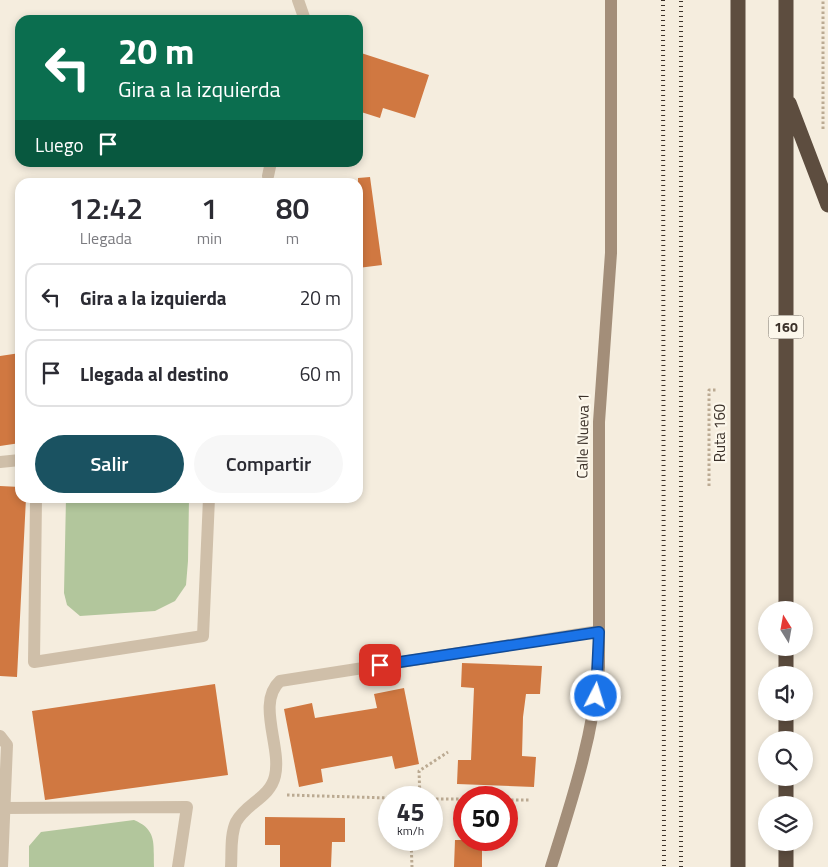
<!DOCTYPE html>
<html lang="es">
<head>
<meta charset="utf-8">
<style>
  body { margin:0; font-family:"Titillium Web",sans-serif; background:#f7f7f7; color:#2b2b33; height:100vh; display:flex; flex-direction:column; font-size:19px; white-space:nowrap }
  * { box-sizing:border-box; margin:0 }
  p { font-size:16px; color:#7c7c81 }
  .icon { flex:none; width:28px; height:28px; fill:none; stroke:currentColor; stroke-width:2; stroke-linecap:round; stroke-linejoin:round }
  .map { position:relative; flex:1; overflow:hidden }
  .side { position:absolute; left:15px; top:178px; width:348px; height:325px; display:flex; flex-direction:column; background:#fff; border-radius:15px; box-shadow:0 2px 8px #0003 }
  .side>* { flex:none }
  .hud { position:absolute; left:15px; top:15px; width:348px; height:152px; border-radius:15px; box-shadow:0 2px 8px #0003; background:#0b6e4f; color:#fff; overflow:hidden }
  .needle { width:32px; rotate:349deg }
  .tools { position:absolute; left:758px; top:601px; display:grid; gap:10px }
  .tools a { display:grid; place-items:center; width:55px; height:55px; border-radius:50%; background:#fff; box-shadow:0 2px 8px #0003; font-size:25px }
  .speed { position:absolute; left:378px; top:786px; display:flex; gap:10px; font-size:25px; font-weight:700; text-align:center }
  .speed>* { display:grid; place-content:center; width:65px; height:65px; border-radius:50%; background:#fff; box-shadow:0 2px 8px #0003; line-height:1 }
  .speed small { font-size:12px; font-weight:400 }
  .speed .limit { border:8px solid #d22; background:#fff; color:#111 }
  .pin { position:absolute; display:grid; place-items:center; width:42px; height:42px; color:#fff; margin:-21px; border-radius:10px; box-shadow:0 2px 8px #0006 }
  .me { position:absolute; width:55px; margin:-28px; rotate:5deg; stroke-linejoin:round; filter:drop-shadow(0 0 4px #0008) }
  .turn { display:flex; align-items:center; gap:18px; height:105px; padding:0 20px; font-size:22px }
  .turn .icon { width:65px; height:65px; stroke-width:2.5 }
  .turn b { display:block; font-size:35px; line-height:42px }
  .then { display:flex; align-items:center; height:48px; padding:0 20px; background:#0003; gap:10px; font-size:19px }
  .eta { display:flex; justify-content:space-evenly; align-items:center; height:85px; text-align:center }
  .eta b { font-size:30px; font-weight:600; line-height:35px }
  .primary-button { display:flex; gap:10px; margin-top:auto; padding:10px 20px }
  .primary-button a { flex:1; height:58px; border-radius:30px; background:#1a5261; color:#fff; font-size:20px; font-weight:600; line-height:58px; text-align:center }
  .primary-button a+a { background:#f7f7f7; color:#2b2b33 }
  ul { padding:0; list-style:none }
  li { display:flex; align-items:center; gap:15px; height:68px; margin:0 10px 8px; padding:0 10px; border:2px solid #e1e1e2; border-radius:15px }
  li div { flex:1 }
  li b { display:block; font-size:19px }
  li em { font-style:normal }
  .map>svg:first-child { display:block }
  .green { fill:#b2c69c }
  .building { fill:#d07841 }
  .lines { fill:none; stroke-linecap:round; stroke-linejoin:round }
  .path { stroke:#bbaa92; stroke-width:3; stroke-dasharray:2.5 2.5; stroke-linecap:butt }
  .lane { stroke:#cfbfa9; stroke-width:12 }
  .secondary { stroke:#a38e79; stroke-width:12 }
  .highway { stroke:#5d4d3f; stroke-width:15 }
  .rail { stroke:#3b3129; stroke-width:4; stroke-dasharray:1 4; stroke-linecap:butt }
  .route-casing { stroke:#114b97; stroke-width:12 }
  .route { stroke:#1a73e8; stroke-width:9 }
  .labels { text-anchor:middle; stroke-width:4.5; stroke-linejoin:round; paint-order:stroke }
  .shield { fill:#fcf7eb; stroke:#756c63; stroke-width:1 }
  .shield-label { font-size:14px; font-weight:bold; fill:#3b3129 }
  .street-label { font-size:15px; fill:#3b3129; stroke:#fcf7eb }
</style>
</head>
<body>
<div class="map">
<svg width="828" height="867" viewBox="0 0 828 867">
  <rect width="100%" height="100%" fill="#f5edde"/>
  <path class="green" d="M 66,498 L 189,498 L 188,561 L 186,585 L 175,601 L 155,611 L 80,616 L 67,605 L 64,593 Z
    M 134,820 C 158,830 153,845 154,867 L 29,867 L 29,846 L 41,832 Z"/>
  <path class="building" d="M 358,52 L 429,75 L 415,118 L 383,108 L 380,118 L 358,111 Z
    M 370,177 L 382,265 L 358,268 L 358,178 Z
    M 20,353 L 20,443 L 0,446 L 0,356 Z
    M 0,486 L 20,487 L 20,498 L 26,498 L 17,677 L 0,676 Z
    M 462,663 L 542,666 L 540,694 L 526,694 L 523,717 L 522,756 L 536,757 L 534,787 L 457,784 L 458,760 L 471,760 L 474,688 L 461,687 Z
    M 215,684 L 228,775 L 45,800 L 32,711 Z
    M 404,688 L 419,764 L 395,769 L 392,756 L 321,769 L 323,782 L 299,787 L 284,709 L 312,703 L 315,718 L 377,708 L 374,694 Z
    M 265,817 L 345,818 L 345,842 L 332,842 L 331,867 L 280,867 L 280,845 L 265,845 Z
    M 455,840 L 482,840 L 482,867 L 454,867 Z"/>
  <g class="lines">
    <path class="path" d="M 823,129 L 823,0
      M 709,486 L 709,390 L 717,390
      M 287,795 L 389,798
      M 420,798 L 419,771 L 448,752
      M 431,799 L 464,799
      M 506,800 L 531,800
      M 411,840 L 412,867"/>
    <path class="lane" d="M 298,0 L 305,20
      M 268,176 L 271,162
      M 0,462 L 20,460
      M 36,498 L 34,662 L 203,636 L 209,498
      M 0,736 L 7,745 L 2,867
      M 4,808 L 187,807 L 178,867
      M 231,867 C 232,853 230,835 236,822 C 246,803 270,798 275,776 C 282,747 256,703 280,681 L 599,631"/>
    <path class="secondary" d="M 551,867 C 572,800 593,737 599,667 L 599,422 L 611,253 L 611,0"/>
    <path class="highway" d="M 789,103 L 828,205
      M 786,610 L 786,0
      M 786,648 L 786,675
      M 786,712 L 786,740
      M 786,778 L 786,805
      M 786,842 L 786,867
      M 738,867 L 738,0"/>
    <path class="rail" d="M 663,0 L 664,867
      M 681,867 L 681,0"/>
  </g>
  <g class="lines">
    <defs>
      <path id="route" d="M 380,665 L 599,632 L 596,696"/>
    </defs>
    <use href="#route" class="route-casing"/>
    <use href="#route" class="route"/>
  </g>
  <g class="labels">
    <rect class="shield" x="768.5" y="315.5" width="35" height="23" rx="4"/>
    <g class="shield-label">
      <text x="786" y="332">160</text>
    </g>
    <g class="street-label">
      <text transform="translate(720 433) rotate(-90)" y="5">Ruta 160</text>
      <text transform="translate(583 436) rotate(-89)" y="5">Calle Nueva 1</text>
    </g>
  </g>
</svg>
<div class="tools">
<a><svg class="needle" viewBox="-14 -14 28 28"><path d="M0-13l5 13h-10z" fill="#e53935"/><path d="M0 13l5-13h-10z" fill="#7c7c81"/></svg></a>
<a><svg class="icon" aria-label="sound" viewBox="0 0 24 24"><path d="M4 9h4l5-4v14l-5-4H4zM17 9q2 3 0 6"/></svg></a>
<a><svg class="icon" aria-label="search" viewBox="0 0 24 24"><circle cx="10" cy="10" r="6"/><path d="M15 15l6 6"/></svg></a>
<a><svg class="icon" aria-label="layers" viewBox="0 0 24 24"><path d="M12 4l9 5-9 5-9-5zM3 14l9 5 9-5"/></svg></a>
</div>
<div class="speed"><div>45<small>km/h</small></div><div class="limit">50</div></div>
<div class="pin" style="left:380px;top:665px;background:#d93025"><svg class="icon" aria-label="arrive" viewBox="0 0 24 24"><path d="M6 21V4h12l-3 4 3 4H6"/></svg></div>
<svg class="me" style="left:596px;top:696px" viewBox="-20 -20 40 40"><circle r="17" fill="#1a73e8" stroke="#fff" stroke-width="3"/><path d="M0-11L8 9 0 5-8 9z" fill="#fff"/></svg>
<div class="hud">
<div class="turn"><svg class="icon" aria-label="left" viewBox="0 0 24 24"><path d="M17 20v-9H6M10 6l-5 5 5 5"/></svg><div><b>20 m</b>Gira a la izquierda</div></div>
<div class="then">Luego<svg class="icon" aria-label="arrive" viewBox="0 0 24 24"><path d="M6 21V4h12l-3 4 3 4H6"/></svg></div>
</div>
<section class="side">
<div class="eta">
<div><b>12:42</b><p>Llegada</p></div>
<div><b>1</b><p>min</p></div>
<div><b>80</b><p>m</p></div>
</div>
<ul>
<li><svg class="icon" aria-label="left" viewBox="0 0 24 24"><path d="M17 20v-9H6M10 6l-5 5 5 5"/></svg><div><b>Gira a la izquierda</b></div><em>20 m</em></li>
<li><svg class="icon" aria-label="arrive" viewBox="0 0 24 24"><path d="M6 21V4h12l-3 4 3 4H6"/></svg><div><b>Llegada al destino</b></div><em>60 m</em></li>
</ul>
<div class="primary-button"><a>Salir</a><a>Compartir</a></div>
</section>
</div>
</body>
</html>
